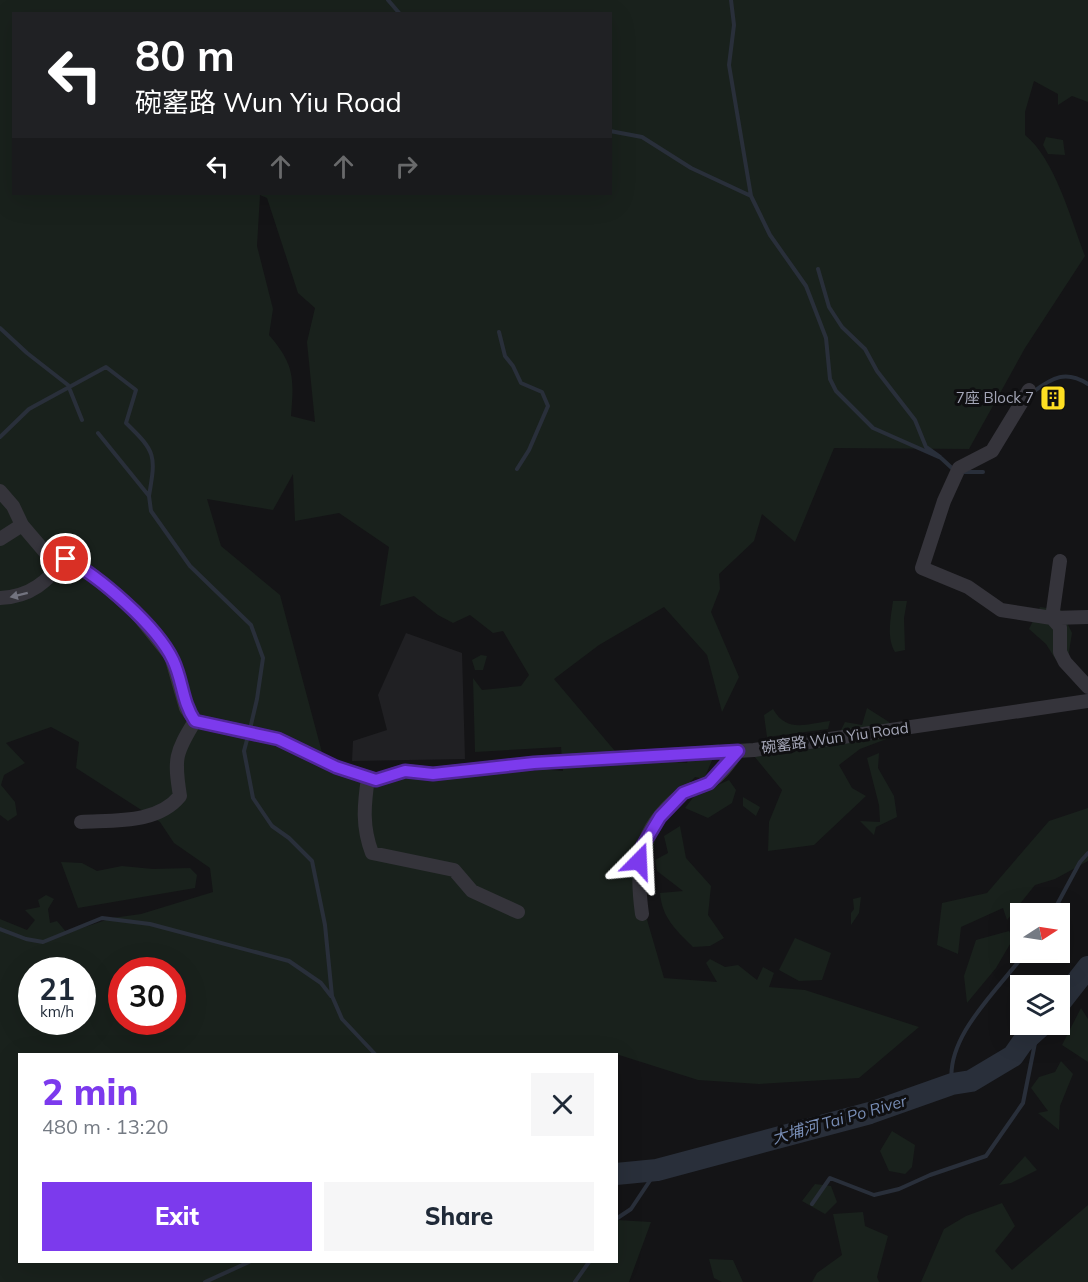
<!DOCTYPE html>
<html lang="en">
<head>
<meta charset="utf-8">
<style>
  body { margin:0; font-family:Mulish,"Noto Sans TC",sans-serif; background:#f6f6f7; color:#1f2937; height:100vh; display:flex; flex-direction:column; font-size:22px; white-space:nowrap }
  * { box-sizing:border-box; margin:0 }
  p { font-size:20px; color:#747a83 }
  .icon { flex:none; width:33px; height:33px; fill:none; stroke:currentColor; stroke-width:2; stroke-linecap:round; stroke-linejoin:round }
  .map { position:relative; flex:1; overflow:hidden }
  .sheet { position:absolute; left:18px; top:1053px; width:600px; height:210px; display:flex; flex-direction:column; background:#fff; border-radius:0px; box-shadow:0 6px 24px #0002 }
  .sheet>* { flex:none }
  .guide { position:absolute; left:12px; top:12px; width:600px; height:183px; border-radius:0px; box-shadow:0 6px 24px #0002; background:#202124; color:#fff; overflow:hidden }
  .needle { width:39px; rotate:78deg }
  .controls { position:absolute; left:1010px; top:903px; display:grid; gap:12px }
  .controls a { display:grid; place-items:center; width:60px; height:60px; border-radius:0px; background:#fff; box-shadow:0 6px 24px #0002; font-size:30px }
  .speed { position:absolute; left:18px; top:957px; display:flex; gap:12px; font-size:30px; font-weight:700; text-align:center }
  .speed>* { display:grid; place-content:center; width:78px; height:78px; border-radius:50%; background:#fff; box-shadow:0 6px 24px #0002; line-height:1 }
  .speed small { font-size:15px; font-weight:400 }
  .speed .limit { border:9px solid #d22; background:#fff; color:#111 }
  .pin { position:absolute; display:grid; place-items:center; width:51px; height:51px; color:#fff; margin:-26px; border:3px solid #fff; border-radius:50%; box-shadow:0 2px 6px #0007 }
  .me { position:absolute; width:66px; margin:-33px; rotate:21deg; stroke-linejoin:round; filter:drop-shadow(0 0 4px #0008) }
  .turn { display:flex; align-items:center; gap:21px; height:126px; padding:0 24px; font-size:27px }
  .turn .icon { width:78px; height:78px; stroke-width:2.5 }
  .turn b { display:block; font-size:42px; line-height:51px }
  .lanes { display:flex; align-items:center; height:57px; padding:0 24px; background:#0003; justify-content:center; gap:30px; direction:ltr }
  .lanes .off { opacity:.35 }
  .round { display:grid; place-items:center; flex:none; width:63px; height:63px; border-radius:0px; background:#f6f6f7 }
  .overview { display:flex; align-items:center; justify-content:space-between; height:102px; padding:0 24px }
  h1 { font-size:36px; font-weight:800; line-height:45px; color:#7c3aed }
  .button { display:flex; gap:12px; margin-top:auto; padding:12px 24px }
  .button a { flex:1; height:69px; border-radius:0px; background:#7c3aed; color:#fff; font-size:24px; font-weight:800; line-height:69px; text-align:center }
  .button a+a { background:#f6f6f7; color:#1f2937 }
  .map>svg:first-child { display:block }
  .built { fill:#202023 }
  .green { fill:#19211c; fill-rule:evenodd }
  .lines { fill:none; stroke-linecap:round; stroke-linejoin:round }
  .stream { stroke:#292f3a; stroke-width:4 }
  .river { stroke:#292f3a; stroke-width:22 }
  .minor { stroke:#35343b; stroke-width:14 }
  .oneway { fill:#72737f }
  .route-casing { stroke:#51269a; stroke-width:15 }
  .route { stroke:#7c3aed; stroke-width:10 }
  .labels { text-anchor:middle; stroke-width:6; stroke-linejoin:round; paint-order:stroke }
  .poi-label { font-size:15px; fill:#a4a6b7; stroke:#0f0f11; text-anchor:end }
  .street-label { font-size:15px; fill:#a4a6b7; stroke:#0f0f11 }
  .water-label { font-size:16px; font-style:italic; fill:#788db5; stroke:#0f0f11 }
</style>
</head>
<body>
<div class="map">
<svg width="1088" height="1282" viewBox="0 0 1088 1282">
  <rect width="100%" height="100%" fill="#141416"/>
  <path class="built" d="M 406,633 L 462,653 L 465,759 L 352,761 L 353,741 L 387,730 L 378,695 Z"/>
  <path class="green" d="M 0,0 L 1088,0 L 1088,102 L 1072,96 L 1058,105 L 1058,94 L 1034,81 L 1025,112 L 1025,135 C 1055,159 1071,220 1085,256 L 1025,348 L 969,449 L 834,448 L 795,542 L 762,514 L 754,541 L 719,574 L 720,589 L 711,612 L 739,677 L 722,712 L 707,655 L 664,607 L 599,645 L 554,679 L 620,757 L 687,763 L 693,747 L 719,744 L 704,779 L 695,777 L 663,811 L 641,899 L 664,978 L 717,982 L 706,963 L 710,959 L 725,967 L 738,965 L 757,980 L 763,967 L 774,973 L 769,987 L 805,990 L 919,1027 L 859,1078 L 759,1084 L 698,1080 L 616,1054 L 20,1054 L 20,1262 L 616,1262 L 617,1220 L 651,1222 L 629,1282 L 0,1282 L 0,919 L 27,930 L 35,920 L 25,910 L 40,907 L 38,900 L 46,895 L 54,899 L 48,909 L 50,923 L 57,921 L 67,933 L 112,918 L 141,914 L 213,892 L 210,868 L 174,843 L 160,822 L 76,768 L 79,742 L 51,727 L 6,743 L 25,763 L 4,775 L 1,785 L 15,802 L 17,815 L 8,821 L 0,815 ZM 14,14 L 610,14 L 610,194 L 14,194 ZM 260,195 L 267,198 L 298,293 L 315,308 L 307,342 L 315,422 L 291,416 C 294,379 295,365 269,335 L 273,309 L 257,246 ZM 293,474 L 295,521 L 339,513 L 389,547 L 380,606 L 414,596 L 438,615 L 453,623 L 470,615 L 493,633 L 503,631 L 529,675 L 521,686 L 482,690 L 473,678 L 475,752 L 561,747 L 563,771 L 486,764 L 371,774 L 324,760 L 280,595 L 221,546 L 207,499 L 273,510 ZM 32,970 L 82,970 L 82,1022 L 32,1022 ZM 122,970 L 172,970 L 172,1022 L 122,1022 Z
    M 1046,137 L 1063,140 L 1065,155 L 1048,154 L 1043,145 Z
    M 893,601 L 907,601 L 904,618 L 905,650 L 895,652 C 886,637 891,617 893,601 Z
    M 1040,607 L 1061,610 L 1072,633 L 1068,658 L 1056,660 L 1046,644 L 1029,629 Z
    M 481,655 L 487,656 L 483,670 L 475,670 L 472,660 Z
    M 867,708 L 889,722 L 889,738 L 860,749 L 839,765 L 852,788 L 866,796 L 814,845 L 768,851 L 769,822 L 782,790 L 754,756 L 840,732 L 845,722 L 862,725 Z
    M 773,709 C 787,733 805,724 830,721 L 828,729 L 767,737 L 764,715 Z
    M 879,753 L 878,768 L 894,796 L 897,817 L 876,827 L 874,835 L 860,821 L 880,822 L 879,805 L 867,758 Z
    M 729,780 L 736,790 L 732,803 L 708,818 L 685,808 L 695,795 Z
    M 743,797 L 760,807 L 756,816 L 743,806 Z
    M 1088,808 L 1088,861 L 1055,879 L 1035,885 L 1007,920 L 1003,908 L 961,927 L 958,954 L 937,945 L 942,903 L 987,893 L 1049,821 Z
    M 680,826 L 686,858 L 711,886 L 708,915 L 724,938 L 710,946 L 693,947 C 676,930 662,918 660,893 L 683,891 L 657,871 L 655,860 L 668,853 L 664,836 Z
    M 61,862 L 82,863 L 97,871 L 122,866 L 153,869 L 190,868 L 197,875 L 195,888 L 78,908 Z
    M 861,897 L 859,913 L 851,925 L 851,913 L 854,909 L 853,899 Z
    M 1009,931 L 1013,939 L 996,968 L 967,1003 L 964,976 L 976,940 Z
    M 795,938 L 831,953 L 822,980 L 799,981 L 779,970 Z
    M 1081,1008 L 1088,1019 L 1088,1062 L 1062,1045 Z
    M 1061,1061 L 1073,1074 L 1060,1106 L 1059,1130 L 1038,1113 L 1048,1111 L 1031,1088 L 1039,1077 L 1055,1072 Z
    M 892,1131 L 915,1145 L 912,1167 L 905,1174 L 889,1171 L 880,1151 Z
    M 1025,1156 L 1037,1170 L 1011,1183 L 999,1185 Z
    M 815,1184 L 831,1186 L 837,1202 L 825,1214 L 802,1201 Z
    M 1002,1203 L 1015,1226 L 995,1251 L 1012,1270 L 1088,1205 L 1088,1282 L 921,1282 L 944,1229 L 966,1216 Z
    M 863,1212 L 865,1226 L 888,1236 L 877,1277 L 879,1282 L 812,1282 L 817,1273 L 842,1255 L 833,1214 Z
    M 709,1259 L 733,1260 L 743,1282 L 722,1282 L 714,1278 Z"/>
  <g class="lines">
    <path class="stream" d="M 388,0 L 400,14
      M 731,0 L 734,25 L 729,65 L 751,196
      M 610,131 L 642,137 L 691,168 L 751,196 L 770,235 L 806,286 L 826,338 L 830,379 L 836,391 L 873,428 L 941,458 L 954,470
      M 818,269 L 829,307 L 842,327 L 865,349 L 877,371 L 915,420 L 926,447 L 940,457
      M 0,328 L 27,353 L 68,385 L 82,420
      M 499,332 L 505,356 L 513,366 L 521,383 L 542,392 L 548,406 L 529,450 L 517,469
      M 1033,392 C 1053,377 1066,370 1088,384
      M 98,433 L 149,496 L 151,511 L 190,566 L 251,625 L 263,658 L 257,699 L 250,729
      M 0,437 L 29,409 L 106,367 L 136,390 L 126,423 C 156,452 156,455 149,496
      M 961,472 L 983,472
      M 248,736 L 244,751 L 253,798 L 272,826 L 289,838 L 312,861 L 325,925 L 332,996 L 342,1019 L 375,1054
      M 1052,914 L 1080,862 L 1088,853
      M 0,929 L 26,939 L 43,942 L 102,918 L 150,924 L 289,961 L 321,983 L 331,996
      M 952,1084 C 945,1036 999,989 1026,952
      M 812,1204 L 830,1178 L 874,1195 L 899,1189 L 930,1175 L 986,1156 L 1023,1103 L 1037,1033
      M 616,1219 L 631,1209 L 657,1170
      M 205,1282 L 249,1262
      M 575,1282 L 589,1262"/>
    <path class="river" d="M 1059,1004 L 1088,967
      M 616,1174 L 657,1170 L 870,1113 L 952,1084 L 971,1081 L 1013,1056 L 1022,1043 L 1043,1024"/>
    <path class="minor" d="M 1029,390 L 992,451 L 959,468 L 944,501 L 922,568 L 968,587 L 1001,610 L 1052,618 L 1088,617
      M 0,491 L 13,506 L 22,525
      M 0,539 L 22,525 L 45,552 L 66,559 L 89,572 L 134,610 L 171,656 L 186,708 L 195,721 L 278,739 L 336,767 L 376,780 L 405,771 L 433,774 L 534,763 L 754,750 L 1088,701
      M 0,598 C 31,597 47,581 66,559
      M 1052,618 L 1060,627 L 1060,652 L 1065,662 L 1088,687
      M 1052,618 L 1060,561
      M 368,778 C 364,805 362,827 372,853 L 454,870 L 472,891 L 518,912
      M 81,822 C 115,820 157,824 180,796 C 174,759 175,753 195,721
      M 642,914 C 635,863 638,830 681,795 C 688,789 698,788 706,784 C 720,777 729,763 738,751"/>
  </g>
  <defs><path id="oneway-solid" d="M-6-.8H1V-3.2L6.5 0L1 3.2V.8H-6Z" transform="scale(1.5)"/></defs>
  <use class="oneway" href="#oneway-solid" transform="translate(19 595) rotate(166)"/>
  <g class="lines">
    <defs>
      <path id="route" d="M 66,559 C 99,576 157,626 173,660 C 183,681 182,702 195,721 L 278,739 L 336,767 L 376,780 L 405,771 L 433,774 L 534,763 L 738,751 L 709,783 L 683,793 L 660,817 L 642,847 L 639,861"/>
    </defs>
    <use href="#route" class="route-casing"/>
    <use href="#route" class="route"/>
  </g>
  <defs>
    <symbol id="building-square" viewBox="-11 -11 22 22"><rect x="-9" y="-9" width="18" height="18" rx="4" fill="#ffdf22" stroke="#0f0f11"/><path d="M-4-6H4V6H1V3H-1V6H-4ZM-2.5-4.3h1.7v1.8h-1.7ZM.8-4.3h1.7v1.8H.8ZM-2.5-1h1.7V.8h-1.7ZM.8-1h1.7V.8H.8Z" fill="#111"/></symbol>
  </defs>
  <g fill-rule="evenodd">
    <use href="#building-square" x="1038" y="383" width="30" height="30"/>
  </g>
  <g class="labels">
    <g class="poi-label">
      <text x="1034" y="403">7座 Block 7</text>
    </g>
    <g class="street-label">
      <text transform="translate(835 738) rotate(-8)" y="5">碗窰路 Wun Yiu Road</text>
    </g>
    <g class="water-label">
      <text transform="translate(839 1119) rotate(-16)" y="6">大埔河 Tai Po River</text>
    </g>
  </g>
</svg>
<div class="controls">
<a><svg class="needle" viewBox="-14 -14 28 28"><path d="M0-13l5 13h-10z" fill="#e53935"/><path d="M0 13l5-13h-10z" fill="#747a83"/></svg></a>
<a><svg class="icon" aria-label="layers" viewBox="0 0 24 24"><path d="M12 4l9 5-9 5-9-5zM3 14l9 5 9-5"/></svg></a>
</div>
<div class="speed"><div>21<small>km/h</small></div><div class="limit">30</div></div>
<div class="pin" style="left:66px;top:559px;background:#d93025"><svg class="icon" aria-label="arrive" viewBox="0 0 24 24"><path d="M6 21V4h12l-3 4 3 4H6"/></svg></div>
<svg class="me" style="left:639px;top:861px" viewBox="-20 -20 40 40"><path d="M0-17L14 15 0 8-14 15z" fill="#7c3aed" stroke="#fff" stroke-width="4"/></svg>
<div class="guide">
<div class="turn"><svg class="icon" aria-label="left" viewBox="0 0 24 24"><path d="M17 20v-9H6M10 6l-5 5 5 5"/></svg><div><b>80 m</b>碗窰路 Wun Yiu Road</div></div>
<div class="lanes"><svg class="icon" aria-label="left" viewBox="0 0 24 24"><path d="M17 20v-9H6M10 6l-5 5 5 5"/></svg><svg class="icon off" aria-label="ahead" viewBox="0 0 24 24"><path d="M12 20V5M6 11l6-6 6 6"/></svg><svg class="icon off" aria-label="ahead" viewBox="0 0 24 24"><path d="M12 20V5M6 11l6-6 6 6"/></svg><svg class="icon off" aria-label="right" viewBox="0 0 24 24"><path d="M7 20v-9h11M14 6l5 5-5 5"/></svg></div>
</div>
<section class="sheet">
<div class="overview"><div><h1>2 min</h1><p>480 m · 13:20</p></div><a class="round"><svg class="icon" aria-label="close" viewBox="0 0 24 24"><path d="M6 6l12 12M18 6L6 18"/></svg></a></div>
<div class="button"><a>Exit</a><a>Share</a></div>
</section>
</div>
</body>
</html>
